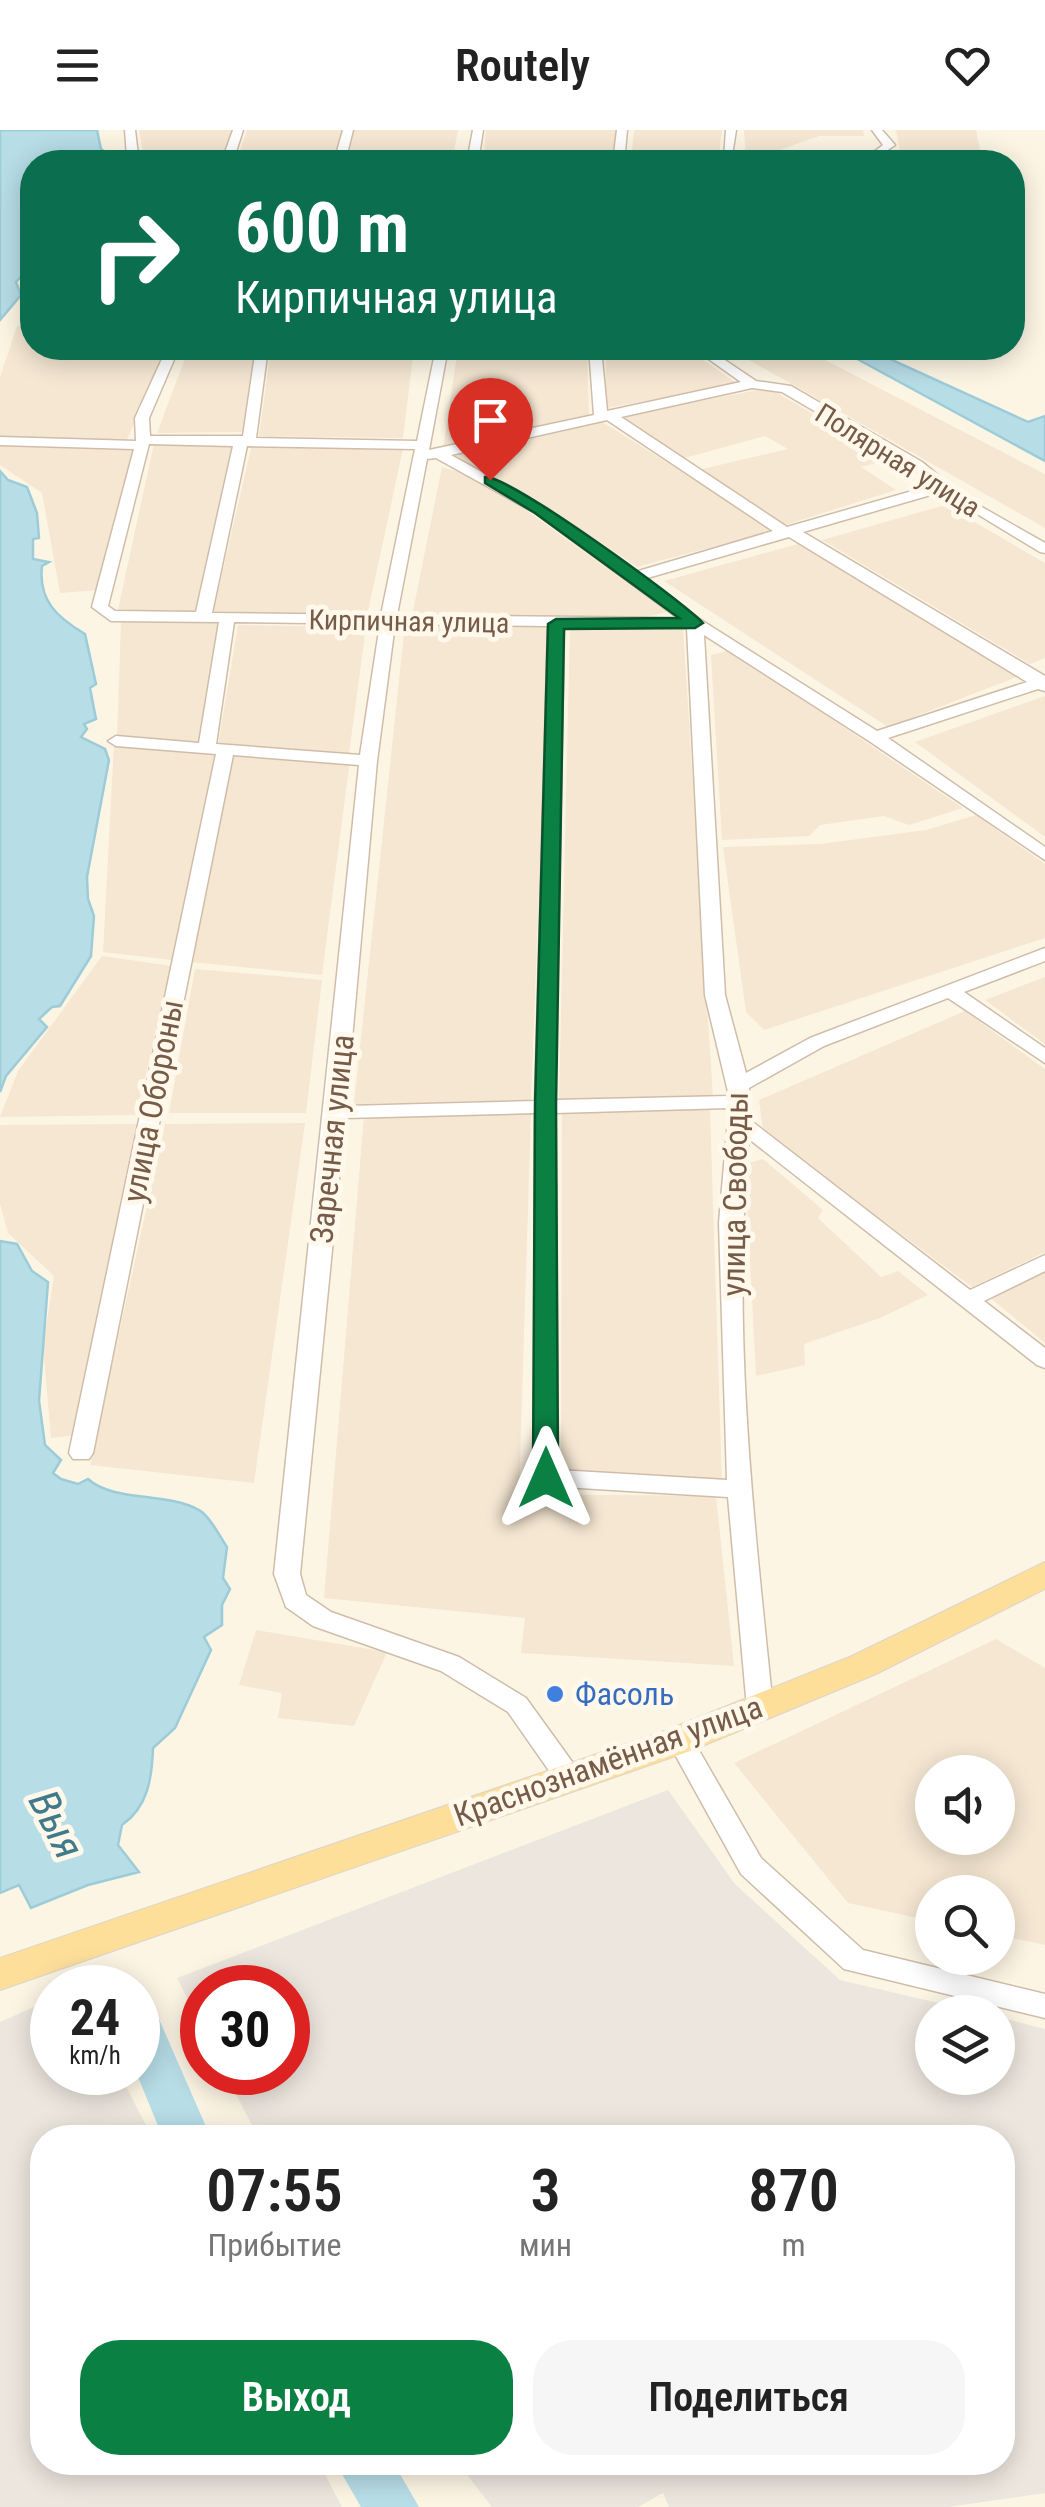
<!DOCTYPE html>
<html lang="ru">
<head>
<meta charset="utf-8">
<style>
  body { margin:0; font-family:"Roboto Condensed",sans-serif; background:#f6f6f6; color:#222; height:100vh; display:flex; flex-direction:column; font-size:38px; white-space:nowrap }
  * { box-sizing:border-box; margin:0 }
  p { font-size:32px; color:#767676 }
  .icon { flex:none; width:55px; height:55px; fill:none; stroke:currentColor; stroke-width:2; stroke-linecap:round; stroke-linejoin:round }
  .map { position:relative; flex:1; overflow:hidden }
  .sheet { position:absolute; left:30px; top:1995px; width:985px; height:350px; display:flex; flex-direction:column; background:#fff; border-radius:40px; box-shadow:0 5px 25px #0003 }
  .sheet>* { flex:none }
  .guide { position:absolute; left:20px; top:20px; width:1005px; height:210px; border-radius:40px; box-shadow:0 5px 25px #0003; background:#0b6e4f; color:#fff; overflow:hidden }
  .controls { position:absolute; left:915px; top:1625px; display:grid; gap:20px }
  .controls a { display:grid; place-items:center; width:100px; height:100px; border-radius:50%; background:#fff; box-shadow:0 5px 25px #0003; font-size:50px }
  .speed { position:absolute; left:30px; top:1835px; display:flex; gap:20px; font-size:50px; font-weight:700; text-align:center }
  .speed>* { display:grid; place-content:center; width:130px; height:130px; border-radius:50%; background:#fff; box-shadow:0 5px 25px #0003; line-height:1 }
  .speed small { font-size:25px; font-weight:400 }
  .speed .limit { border:15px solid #d22; background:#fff; color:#111 }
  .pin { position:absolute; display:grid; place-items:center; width:85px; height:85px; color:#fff; margin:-102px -42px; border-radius:50% 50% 50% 0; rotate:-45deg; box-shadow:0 0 10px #0007 }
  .pin .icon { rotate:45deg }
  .me { position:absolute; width:110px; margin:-55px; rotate:0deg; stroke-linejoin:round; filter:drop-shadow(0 0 8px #0008) }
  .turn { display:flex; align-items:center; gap:35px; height:210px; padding:0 50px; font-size:45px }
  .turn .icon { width:130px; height:130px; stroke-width:2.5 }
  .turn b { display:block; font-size:70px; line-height:85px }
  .eta { display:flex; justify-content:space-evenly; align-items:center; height:170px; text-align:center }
  .eta b { font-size:60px; font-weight:600; line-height:70px }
  .primary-button { display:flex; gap:20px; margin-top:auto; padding:20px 50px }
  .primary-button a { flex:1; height:115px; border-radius:40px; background:#0b8043; color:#fff; font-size:40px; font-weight:600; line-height:115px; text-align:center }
  .primary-button a+a { background:#f6f6f6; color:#222 }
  header { display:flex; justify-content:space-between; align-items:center; height:130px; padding:0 50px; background:#fff; font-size:45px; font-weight:600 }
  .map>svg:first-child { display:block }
  .residential { fill:#f5e7d2; fill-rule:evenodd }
  .industrial { fill:#ece6de }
  .water { fill:#b7dde7; stroke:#9dccd9; stroke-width:2.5 }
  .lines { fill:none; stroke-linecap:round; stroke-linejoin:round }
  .river { fill:#b7dde7; fill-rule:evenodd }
  .minor-casing { stroke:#cfbdaa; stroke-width:3 }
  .major-casing { stroke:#dbd5cf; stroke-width:2 }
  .minor { fill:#fff; fill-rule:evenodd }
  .major { fill:#fedf9a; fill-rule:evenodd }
  .route { fill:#0b8043; stroke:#07532c; stroke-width:2.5 }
  .shop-dot { fill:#3f7fe0; stroke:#fff8eb; stroke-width:4 }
  .labels { text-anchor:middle; stroke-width:10; stroke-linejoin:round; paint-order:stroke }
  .far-street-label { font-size:28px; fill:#765c48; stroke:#fff8eb }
  .street-label { font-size:32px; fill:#765c48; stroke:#fff8eb }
  .shop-label { font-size:32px; fill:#366cbe; stroke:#fff8eb; text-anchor:start }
  .near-water-label { font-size:42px; font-style:italic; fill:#417a8b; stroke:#fff8eb }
</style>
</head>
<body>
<header><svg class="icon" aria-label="menu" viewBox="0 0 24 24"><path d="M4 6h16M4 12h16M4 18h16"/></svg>Routely<svg class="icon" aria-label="heart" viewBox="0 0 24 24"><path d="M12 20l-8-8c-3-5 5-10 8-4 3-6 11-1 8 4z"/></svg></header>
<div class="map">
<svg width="1045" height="2377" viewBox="0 0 1045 2377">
  <rect width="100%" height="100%" fill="#fdf5e4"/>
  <path class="residential" d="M 139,0 L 233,0 L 221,30 L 144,28 Z
    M 247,0 L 342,0 L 334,31 L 237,29 Z
    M 353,0 L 458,0 L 452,32 L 343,32 Z
    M 486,0 L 616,0 L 611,32 L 483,32 Z
    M 634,0 L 722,0 L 718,32 L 631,32 Z
    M 744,0 L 863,0 L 864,6 L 819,6 L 746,32 Z
    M 896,0 L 976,0 L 982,28 L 901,27 Z
    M 17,196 L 32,196 L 32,218 L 166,218 L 126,312 L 0,308 L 0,247 Z
    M 189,218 L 261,218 L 243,302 L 157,303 Z
    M 271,218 L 414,218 L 403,308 L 259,306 Z
    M 458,218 L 587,218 L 589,286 L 443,319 Z
    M 606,218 L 686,218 L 738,254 L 606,278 Z
    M 728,218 L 802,218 L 1045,344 L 1045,398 Z
    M 763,259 L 772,260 L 891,329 L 861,337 L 896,360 L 782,396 L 698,340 L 788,319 L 765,306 L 681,329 L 618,287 Z
    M 601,291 L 775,400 L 637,437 L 540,372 L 451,326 Z
    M 154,314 L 235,314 L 199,484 L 117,484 Z
    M 252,314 L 403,319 L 367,486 L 213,483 Z
    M 0,316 L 134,320 L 99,460 L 60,463 L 42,363 L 0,335 Z
    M 442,337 L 475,347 L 497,359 L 667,482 L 642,488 L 412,486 Z
    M 945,375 L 1045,433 L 1045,528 L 1030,534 L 822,410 Z
    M 805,412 L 1022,545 L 888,597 L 664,451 Z
    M 121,492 L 218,492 L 202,614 L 117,607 Z
    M 405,494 L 549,497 L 531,970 L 354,974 Z
    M 238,495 L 366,497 L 349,624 L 218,615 Z
    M 570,496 L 683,497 L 713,967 L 559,969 Z
    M 730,520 L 963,678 L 909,695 L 884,686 L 820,695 L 809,706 L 722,710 L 711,525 Z
    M 1045,566 L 1045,707 L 915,612 Z
    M 114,614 L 217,622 L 172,830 L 103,822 Z
    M 234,624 L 350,630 L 322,845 L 191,832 Z
    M 976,685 L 1045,734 L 1045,808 L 764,900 L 746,882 L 723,717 L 820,714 L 926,700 Z
    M 102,826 L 172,836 L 136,985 L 0,987 L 18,941 Z
    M 195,839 L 322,850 L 306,983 L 169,983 Z
    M 1045,847 L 1045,914 L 985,870 Z
    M 965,881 L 1045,939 L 1045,1122 L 972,1157 L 763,1001 L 759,970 Z
    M 710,979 L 722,1353 L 561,1339 L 562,980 Z
    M 531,983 L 519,1364 L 716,1366 L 734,1536 L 521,1523 L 525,1488 L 324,1468 L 364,986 Z
    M 305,993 L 254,1353 L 90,1335 L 165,994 Z
    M 138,994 L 79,1305 L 51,1308 L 43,1216 L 54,1146 L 8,1103 L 0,1074 L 0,995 Z
    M 763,1029 L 823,1080 L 818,1088 L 881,1147 L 898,1141 L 928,1165 L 880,1188 L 804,1214 L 805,1235 L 756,1246 L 745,1034 Z
    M 1045,1140 L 1045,1213 L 989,1167 Z
    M 256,1500 L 387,1522 L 354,1596 L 278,1588 L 282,1563 L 239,1555 Z
    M 996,1509 L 1045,1538 L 1045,1815 L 998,1805 L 998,1762 L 932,1762 L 932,1791 L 848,1773 L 734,1633 ZM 932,1642 L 998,1642 L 998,1708 L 932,1708 Z"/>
  <path class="industrial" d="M 668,1660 L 735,1754 L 840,1850 L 977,1882 L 932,1882 L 932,1948 L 998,1948 L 998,1887 L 1045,1899 L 1045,2363 L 949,2377 L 669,2377 L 663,2363 L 638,2377 L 492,2377 L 458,2333 L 1002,2332 L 1002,2008 L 258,2007 L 225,1943 L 288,1942 L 288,1858 L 202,1858 L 202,1898 L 177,1848 Z
    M 52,1869 L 52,1942 L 119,1943 L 152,2007 L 42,2008 L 42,2332 L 319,2333 L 342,2377 L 0,2377 L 0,1892 Z"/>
  <path class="water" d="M 0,0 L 97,0 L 101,19 L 108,24 L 96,32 L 32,32 L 32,135 L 16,152 L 21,165 L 0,190 Z
    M 837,218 L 866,218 L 1028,292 L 1045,286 L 1045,331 Z
    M 0,341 L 8,350 L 27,357 L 37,383 L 39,408 L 33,409 L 33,429 L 49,432 L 42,436 C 38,471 58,488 85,504 L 96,554 L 90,558 L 96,589 L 84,594 L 87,599 L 81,607 L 105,619 L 109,630 L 87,747 L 88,769 L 94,786 L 91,826 L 60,876 L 52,877 L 39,889 L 47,897 L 6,946 L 0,962 Z
    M 0,1111 L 17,1114 L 32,1141 L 48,1152 L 39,1271 L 45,1315 L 61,1330 L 53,1343 L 61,1349 L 78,1354 L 88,1349 C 113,1372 167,1362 199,1380 C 210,1386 220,1407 227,1417 L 223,1448 L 230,1459 L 222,1475 L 222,1495 L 204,1507 L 211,1520 L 175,1598 L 153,1618 C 152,1648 148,1677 122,1695 L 118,1715 L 139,1742 L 88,1755 L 31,1778 L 19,1755 L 0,1763 Z"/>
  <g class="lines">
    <path class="river" d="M 139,1874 L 155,1880 L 211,2008 L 163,2008 L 136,1942 Z
      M 335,2332 L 393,2332 L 419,2377 L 361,2377 Z"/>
    <defs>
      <path id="minor" d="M 125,0 L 135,0 L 138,25 L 143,27 L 223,28 L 233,0 L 243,0 L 234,28 L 307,29 L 313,32 L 139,32 L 127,27 Z
        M 343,0 L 353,0 L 345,32 L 334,32 Z
        M 473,0 L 483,0 L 478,32 L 467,32 Z
        M 617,0 L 627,0 L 624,32 L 613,32 Z
        M 726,0 L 736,0 L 731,32 L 719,32 L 724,28 Z
        M 872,0 L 882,0 L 895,15 L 876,28 L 870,25 L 883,15 Z
        M 167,218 L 179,218 L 149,288 L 150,306 L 243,306 L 256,218 L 268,218 L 256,308 L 417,311 L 436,218 L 448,218 L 429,320 L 594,285 L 589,218 L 601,218 L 607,281 L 741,252 L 693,218 L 707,218 L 756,251 L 791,256 L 922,332 L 966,368 L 1045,413 L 1045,423 L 1040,422 L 941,362 L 803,402 L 1045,546 L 1045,561 L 1038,559 L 888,608 L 1045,717 L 1045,730 L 869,611 L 704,505 L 725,865 L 746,943 L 810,908 L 1045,818 L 1045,831 L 964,862 L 1045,918 L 1045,933 L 948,868 L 824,916 L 749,958 L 750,990 L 970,1160 L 1045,1125 L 1045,1141 L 984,1171 L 1045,1218 L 1045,1238 L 1037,1235 L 749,1009 C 731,1198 754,1390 773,1578 L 769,1585 L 760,1588 L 751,1585 L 747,1578 L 728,1367 L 546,1356 L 537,1354 L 534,1348 L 535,983 L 345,988 L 300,1444 L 306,1465 L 331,1482 L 459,1527 L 526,1568 L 583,1647 L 579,1655 L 569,1658 L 559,1655 L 508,1582 L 441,1541 L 313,1496 L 286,1477 L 274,1444 L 359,635 L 233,625 L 93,1323 L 89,1329 L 73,1329 L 69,1323 L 216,624 L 116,616 L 108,611 L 116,606 L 199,613 L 219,492 L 111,491 L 92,477 L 134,319 L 0,315 L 0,307 L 136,311 L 135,288 ZM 752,258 L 782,262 L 912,338 L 933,355 L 787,397 L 621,287 ZM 607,290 L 773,401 L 635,442 L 545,377 L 451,325 ZM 149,314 L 233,316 L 196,482 L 115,481 L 108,476 ZM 247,316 L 415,319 L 381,485 L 212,483 ZM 436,328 L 535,383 L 678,488 L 397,485 L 427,329 ZM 789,407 L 1027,552 L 877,601 L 701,490 L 644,449 ZM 234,492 L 380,494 L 360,625 L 216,614 ZM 395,494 L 548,496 L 535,971 L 346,976 L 377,631 ZM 564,496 L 687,498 L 705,865 L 729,966 L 555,970 ZM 729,978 L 719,1093 L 727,1350 L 558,1340 L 555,983 Z
        M 680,1600 L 689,1603 L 761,1728 L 863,1820 L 1045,1864 L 1045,1888 L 844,1839 L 741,1744 L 667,1610 L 671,1603 Z"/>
      <path id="major" d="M 1045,1432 L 1045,1459 L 876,1544 L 693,1620 L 0,1860 L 0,1828 L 667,1600 L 852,1526 Z"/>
    </defs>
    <use href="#minor" class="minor-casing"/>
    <use href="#major" class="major-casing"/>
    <use href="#minor" class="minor"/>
    <use href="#major" class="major"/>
  </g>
  <path class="route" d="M 485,347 C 509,345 680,469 703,493 L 695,498 L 564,499 L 556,975 L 558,1348 L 546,1356 L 533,1348 L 535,975 L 548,494 L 556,489 L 679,488 L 535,383 L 485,353 Z"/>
  <circle class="shop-dot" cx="555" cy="1564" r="10"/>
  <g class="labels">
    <g class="far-street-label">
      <text transform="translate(898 330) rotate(32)" y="10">Полярная улица</text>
      <text transform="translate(409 491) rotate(1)" y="10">Кирпичная улица</text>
    </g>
    <g class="street-label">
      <text transform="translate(153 971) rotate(-79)" y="11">улица Обороны</text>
      <text transform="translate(332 1009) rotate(-84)" y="11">Заречная улица</text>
      <text transform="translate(735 1064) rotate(-89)" y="11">улица Свободы</text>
      <text transform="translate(608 1631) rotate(-20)" y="11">Краснознамённая улица</text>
    </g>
    <g class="shop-label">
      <text x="575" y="1575">Фасоль</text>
    </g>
    <g class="near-water-label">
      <text transform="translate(57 1694) rotate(63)" y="15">Выя</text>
    </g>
  </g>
</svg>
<div class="controls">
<a><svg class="icon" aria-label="sound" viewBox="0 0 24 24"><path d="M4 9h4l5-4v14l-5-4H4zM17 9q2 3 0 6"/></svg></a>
<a><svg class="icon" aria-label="search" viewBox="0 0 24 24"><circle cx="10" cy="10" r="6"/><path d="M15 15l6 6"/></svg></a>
<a><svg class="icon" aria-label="layers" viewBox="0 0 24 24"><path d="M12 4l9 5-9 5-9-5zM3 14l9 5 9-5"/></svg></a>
</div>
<div class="speed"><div>24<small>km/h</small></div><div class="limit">30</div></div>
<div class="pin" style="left:490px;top:350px;background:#d93025"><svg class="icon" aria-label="arrive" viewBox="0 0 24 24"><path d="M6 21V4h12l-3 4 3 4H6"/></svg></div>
<svg class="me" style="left:546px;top:1348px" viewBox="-20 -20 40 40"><path d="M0-17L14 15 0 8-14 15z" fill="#0b8043" stroke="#fff" stroke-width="4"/></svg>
<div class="guide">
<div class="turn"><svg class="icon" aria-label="right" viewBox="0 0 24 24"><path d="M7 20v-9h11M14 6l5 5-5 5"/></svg><div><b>600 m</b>Кирпичная улица</div></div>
</div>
<section class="sheet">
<div class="eta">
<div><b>07:55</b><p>Прибытие</p></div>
<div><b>3</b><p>мин</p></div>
<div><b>870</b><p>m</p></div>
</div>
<div class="primary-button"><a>Выход</a><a>Поделиться</a></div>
</section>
</div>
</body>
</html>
